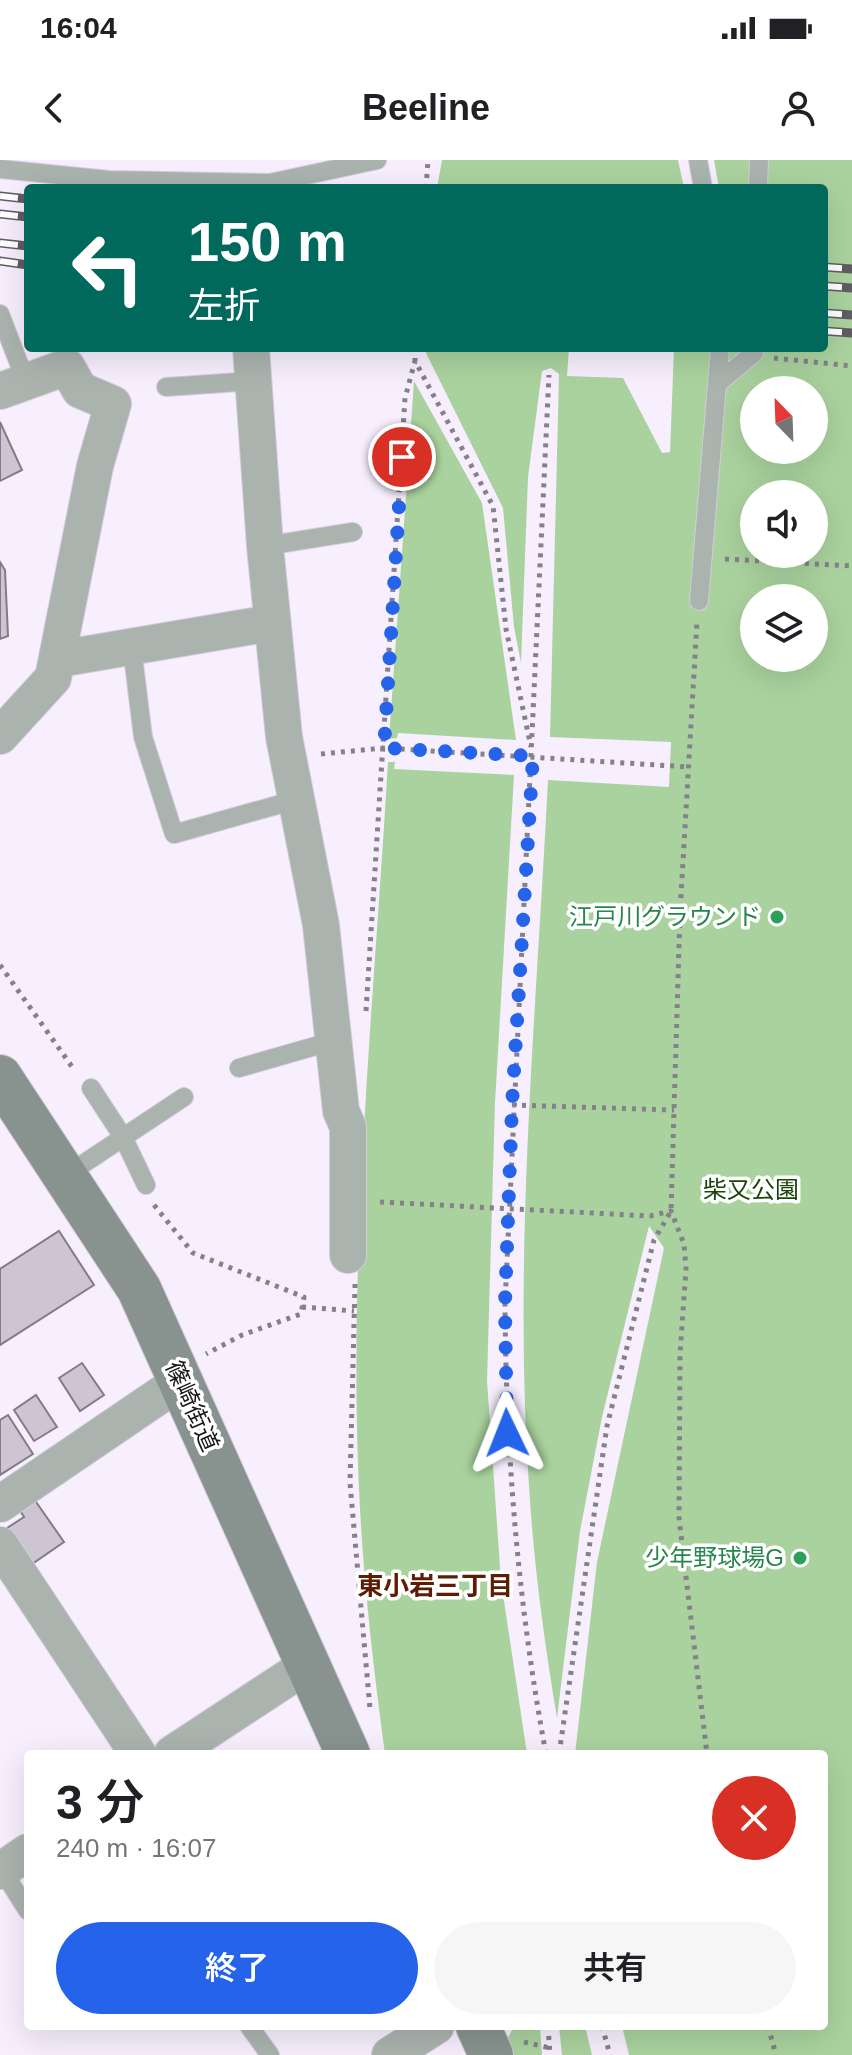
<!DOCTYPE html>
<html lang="ja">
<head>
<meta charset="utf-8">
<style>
  body { margin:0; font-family:Helvetica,"Noto Sans JP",sans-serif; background:#f6f6f6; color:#202124; height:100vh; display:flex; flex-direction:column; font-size:30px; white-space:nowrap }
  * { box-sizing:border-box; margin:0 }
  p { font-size:26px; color:#757577 }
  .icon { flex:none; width:44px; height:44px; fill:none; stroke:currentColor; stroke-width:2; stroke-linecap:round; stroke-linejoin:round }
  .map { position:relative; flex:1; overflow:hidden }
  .panel { position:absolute; left:24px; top:1590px; width:804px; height:280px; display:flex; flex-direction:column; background:#fff; border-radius:8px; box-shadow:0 8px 32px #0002 }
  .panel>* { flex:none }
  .guide { position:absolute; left:24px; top:24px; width:804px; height:168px; border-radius:8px; box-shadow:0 8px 32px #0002; background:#00695c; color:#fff; overflow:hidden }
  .needle { width:52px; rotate:337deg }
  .tools { position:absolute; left:740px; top:216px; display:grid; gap:16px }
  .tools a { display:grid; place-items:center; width:88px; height:88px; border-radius:50%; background:#fff; box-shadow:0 8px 32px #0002; font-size:40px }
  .pin { position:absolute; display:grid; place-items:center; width:68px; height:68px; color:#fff; margin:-34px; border:4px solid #fff; border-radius:50%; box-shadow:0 2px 8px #0007 }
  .me { position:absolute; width:88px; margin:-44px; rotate:358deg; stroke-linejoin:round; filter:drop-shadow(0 0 6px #0008) }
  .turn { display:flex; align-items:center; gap:28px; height:168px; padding:0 32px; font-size:36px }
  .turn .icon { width:104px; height:104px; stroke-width:2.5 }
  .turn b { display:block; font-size:56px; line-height:68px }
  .round { display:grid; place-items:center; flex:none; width:84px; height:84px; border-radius:42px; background:#f6f6f6 }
  .summary { display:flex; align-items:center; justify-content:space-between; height:136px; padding:0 32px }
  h1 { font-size:48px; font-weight:600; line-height:60px }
  .primary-button { display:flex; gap:16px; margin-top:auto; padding:16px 32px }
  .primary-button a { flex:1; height:92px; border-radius:48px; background:#2563eb; color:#fff; font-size:32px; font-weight:600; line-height:92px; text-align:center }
  .primary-button a+a { background:#f6f6f6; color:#202124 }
  .status { display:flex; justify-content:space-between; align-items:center; height:56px; padding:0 40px; background:#fff; direction:ltr }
  .status svg { height:22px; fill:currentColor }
  header { display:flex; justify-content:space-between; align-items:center; height:104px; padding:0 32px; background:#fff; font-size:36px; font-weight:600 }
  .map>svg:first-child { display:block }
  .green { fill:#aad29e; fill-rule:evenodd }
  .building { fill:#cec5d3; stroke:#837b88; stroke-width:2 }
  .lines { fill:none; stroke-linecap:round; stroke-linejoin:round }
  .service-casing { stroke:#d3ccda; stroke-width:20 }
  .minor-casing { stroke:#d3ccda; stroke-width:38 }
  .secondary-casing { stroke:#d3ccda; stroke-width:46 }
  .path { stroke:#85808a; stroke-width:5; stroke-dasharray:4 6; stroke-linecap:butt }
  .service { stroke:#abb3af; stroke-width:18 }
  .minor { stroke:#abb3af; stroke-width:36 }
  .secondary { stroke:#88938f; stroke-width:44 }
  .rail-casing { stroke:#605c64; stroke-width:9 }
  .rail { stroke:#fff; stroke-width:6; stroke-dasharray:18; stroke-linecap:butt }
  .route { stroke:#2563eb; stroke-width:14; stroke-dasharray:0 25.2 }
  .leisure-dot { fill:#2e9e5b; stroke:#fff; stroke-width:3 }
  .labels { text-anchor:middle; stroke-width:7; stroke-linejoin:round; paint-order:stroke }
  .leisure-label { font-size:24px; fill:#27864d; stroke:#fff; text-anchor:end }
  .park-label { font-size:24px; fill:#1b440a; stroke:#fff }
  .street-label { font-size:24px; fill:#19171c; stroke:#fff }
  .neighbourhood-label { font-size:26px; font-weight:bold; fill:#5d1c04; stroke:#fff }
</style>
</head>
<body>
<div class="status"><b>16:04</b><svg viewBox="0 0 49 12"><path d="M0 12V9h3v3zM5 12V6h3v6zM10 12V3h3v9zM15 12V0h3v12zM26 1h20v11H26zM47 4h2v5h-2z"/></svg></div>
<header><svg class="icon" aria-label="back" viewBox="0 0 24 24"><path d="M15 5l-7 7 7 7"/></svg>Beeline<svg class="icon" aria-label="person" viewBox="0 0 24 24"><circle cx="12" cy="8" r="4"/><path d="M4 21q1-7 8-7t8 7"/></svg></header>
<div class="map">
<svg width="852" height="1895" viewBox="0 0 852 1895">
  <rect width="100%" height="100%" fill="#f7effe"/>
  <path class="green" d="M 442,0 L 678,0 L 684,28 L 437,28 Z
    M 714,0 L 852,0 L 852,1895 L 629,1895 L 622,1866 L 824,1866 L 824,1594 L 575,1594 L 597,1402 L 664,1088 L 649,1066 L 602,1257 L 580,1371 L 557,1558 C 545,1486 535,1414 530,1341 C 512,1102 536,859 548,620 L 669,627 L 671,582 L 550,577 L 559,214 L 551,208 L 542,211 L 528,317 L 521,503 L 514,467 L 503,348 L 426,193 L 427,188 L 569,188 L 567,216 L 623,218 L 662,293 L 670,292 L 674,188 L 824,188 L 824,28 L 719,28 ZM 754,230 L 814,230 L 814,290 L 754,290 ZM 754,334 L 814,334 L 814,394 L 754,394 ZM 754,438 L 814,438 L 814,498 L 754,498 Z
    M 414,221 L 482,343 L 516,580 L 398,573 L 397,578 L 389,579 Z
    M 388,602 L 395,602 L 394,609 L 514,615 L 495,943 L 487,1221 L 501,1421 L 527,1594 L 385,1594 C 373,1506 363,1417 359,1329 C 348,1087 374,843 388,602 Z
    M 510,1866 L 540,1866 L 542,1895 L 509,1895 L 504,1885 L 512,1870 Z
    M 559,1866 L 585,1866 L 592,1895 L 562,1895 Z"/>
  <path class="building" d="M 0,262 L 22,310 L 0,321 Z
    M 0,402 L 5,410 L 8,476 L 0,479 Z
    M 59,1071 L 94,1125 L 0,1185 L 0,1109 Z
    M 82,1203 L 104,1235 L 80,1251 L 59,1218 Z
    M 36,1235 L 57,1267 L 34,1281 L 14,1250 Z
    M 8,1255 L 33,1294 L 0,1315 L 0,1260 Z
    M 34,1339 L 64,1382 L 32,1404 L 7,1368 L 24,1357 L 19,1349 Z"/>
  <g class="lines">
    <defs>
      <path id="service" d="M 698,0 L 703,28
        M 0,9 L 109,20 L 270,23 L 377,0
        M 758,28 L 759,0
        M 0,154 L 26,222
        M 718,223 L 754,193 L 754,188
        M 166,227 L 254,221
        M 265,386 L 353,372
        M 699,441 L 720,188
        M 132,488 L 143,577 L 174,674 L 295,640
        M 239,908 L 333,881
        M 91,928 L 123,977 L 146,1025
        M 65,1016 L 184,937
        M 2,1710 L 28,1751
        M 249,1866 L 270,1895"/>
      <path id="minor" d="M 251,188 L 265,386 L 284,577 L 321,765 L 341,951 L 348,967 L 348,1095
        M 0,231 L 67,207 L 80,230 L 113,244 L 95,306 L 53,518 L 0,576
        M 59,499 L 271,463
        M 0,1344 L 181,1221
        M 0,1385 L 138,1594
        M 172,1594 L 309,1504
        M 0,1711 L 28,1692
        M 390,1895 L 436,1866"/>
      <path id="secondary" d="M 0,917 L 139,1129 L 348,1594
        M 478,1866 L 491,1895"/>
    </defs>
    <use href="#service" class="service-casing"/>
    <use href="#minor" class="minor-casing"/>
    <use href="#secondary" class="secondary-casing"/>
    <path class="path" d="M 426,28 L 428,0
      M 415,188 L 415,201 L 493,346 L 506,469 L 531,587
      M 774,198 L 852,206
      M 725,399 L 852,406
      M 321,594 L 384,588 L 689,607
      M 0,805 L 75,911
      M 366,851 L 405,238 L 415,201
      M 512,945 L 674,950
      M 380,1042 L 650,1056 L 671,1051 L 684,1084 L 686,1109 L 680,1194 L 679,1358 L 707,1594
      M 154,1045 L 193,1093 L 304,1137 L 301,1154 L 242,1175 L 206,1194
      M 355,1124 L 350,1323 L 370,1549
      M 302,1147 L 354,1151
      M 546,1594 C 518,1444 506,1296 505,1144 L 549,215
      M 559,1594 L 607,1266 L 654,1080 L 671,1051 L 680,753 L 697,462
      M 548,1866 L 550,1895
      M 602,1866 L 610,1895
      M 768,1866 L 776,1895
      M 524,1882 L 550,1888"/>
    <use href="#service" class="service"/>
    <use href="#minor" class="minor"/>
    <use href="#secondary" class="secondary"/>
    <defs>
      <path id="rail" d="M 0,36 L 28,39
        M 0,54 L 28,57
        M 0,83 L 28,86
        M 0,101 L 28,105
        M 824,107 L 852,109
        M 824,126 L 852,128
        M 824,153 L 852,155
        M 824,171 L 852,173"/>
    </defs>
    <use href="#rail" class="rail-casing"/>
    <use href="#rail" class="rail"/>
  </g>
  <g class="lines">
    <path class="route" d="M 402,297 L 384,588 L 533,596 L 512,945 L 505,1144 L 507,1273"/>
  </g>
  <g class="leisure-dot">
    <circle cx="777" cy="757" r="8"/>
    <circle cx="800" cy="1398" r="8"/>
  </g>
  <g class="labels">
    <g class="leisure-label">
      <text x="761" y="765">江戸川グラウンド</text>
      <text x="784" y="1406">少年野球場G</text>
    </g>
    <g class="park-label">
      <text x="751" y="1038">柴又公園</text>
    </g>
    <g class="street-label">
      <text transform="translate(192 1246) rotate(66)" y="8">篠崎街道</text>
    </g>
    <g class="neighbourhood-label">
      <text x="435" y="1435">東小岩三丁目</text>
    </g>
  </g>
</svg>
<div class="tools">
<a><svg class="needle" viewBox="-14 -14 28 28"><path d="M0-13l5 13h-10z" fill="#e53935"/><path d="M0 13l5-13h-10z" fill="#757577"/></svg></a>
<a><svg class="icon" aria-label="sound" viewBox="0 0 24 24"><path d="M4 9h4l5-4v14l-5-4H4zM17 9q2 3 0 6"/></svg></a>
<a><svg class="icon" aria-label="layers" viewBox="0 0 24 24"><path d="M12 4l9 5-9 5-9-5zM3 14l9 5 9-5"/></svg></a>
</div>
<div class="pin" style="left:402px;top:297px;background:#d93025"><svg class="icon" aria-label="arrive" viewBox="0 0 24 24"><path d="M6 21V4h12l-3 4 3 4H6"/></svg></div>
<svg class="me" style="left:507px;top:1273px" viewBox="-20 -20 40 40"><path d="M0-17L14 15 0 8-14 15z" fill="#2563eb" stroke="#fff" stroke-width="4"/></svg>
<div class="guide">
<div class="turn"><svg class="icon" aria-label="left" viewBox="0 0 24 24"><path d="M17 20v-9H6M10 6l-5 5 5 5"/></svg><div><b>150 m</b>左折</div></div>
</div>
<section class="panel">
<div class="summary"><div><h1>3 分</h1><p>240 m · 16:07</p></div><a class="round" style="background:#d93025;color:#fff"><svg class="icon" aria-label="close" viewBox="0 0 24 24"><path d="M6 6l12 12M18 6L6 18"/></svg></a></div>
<div class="primary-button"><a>終了</a><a>共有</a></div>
</section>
</div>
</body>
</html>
